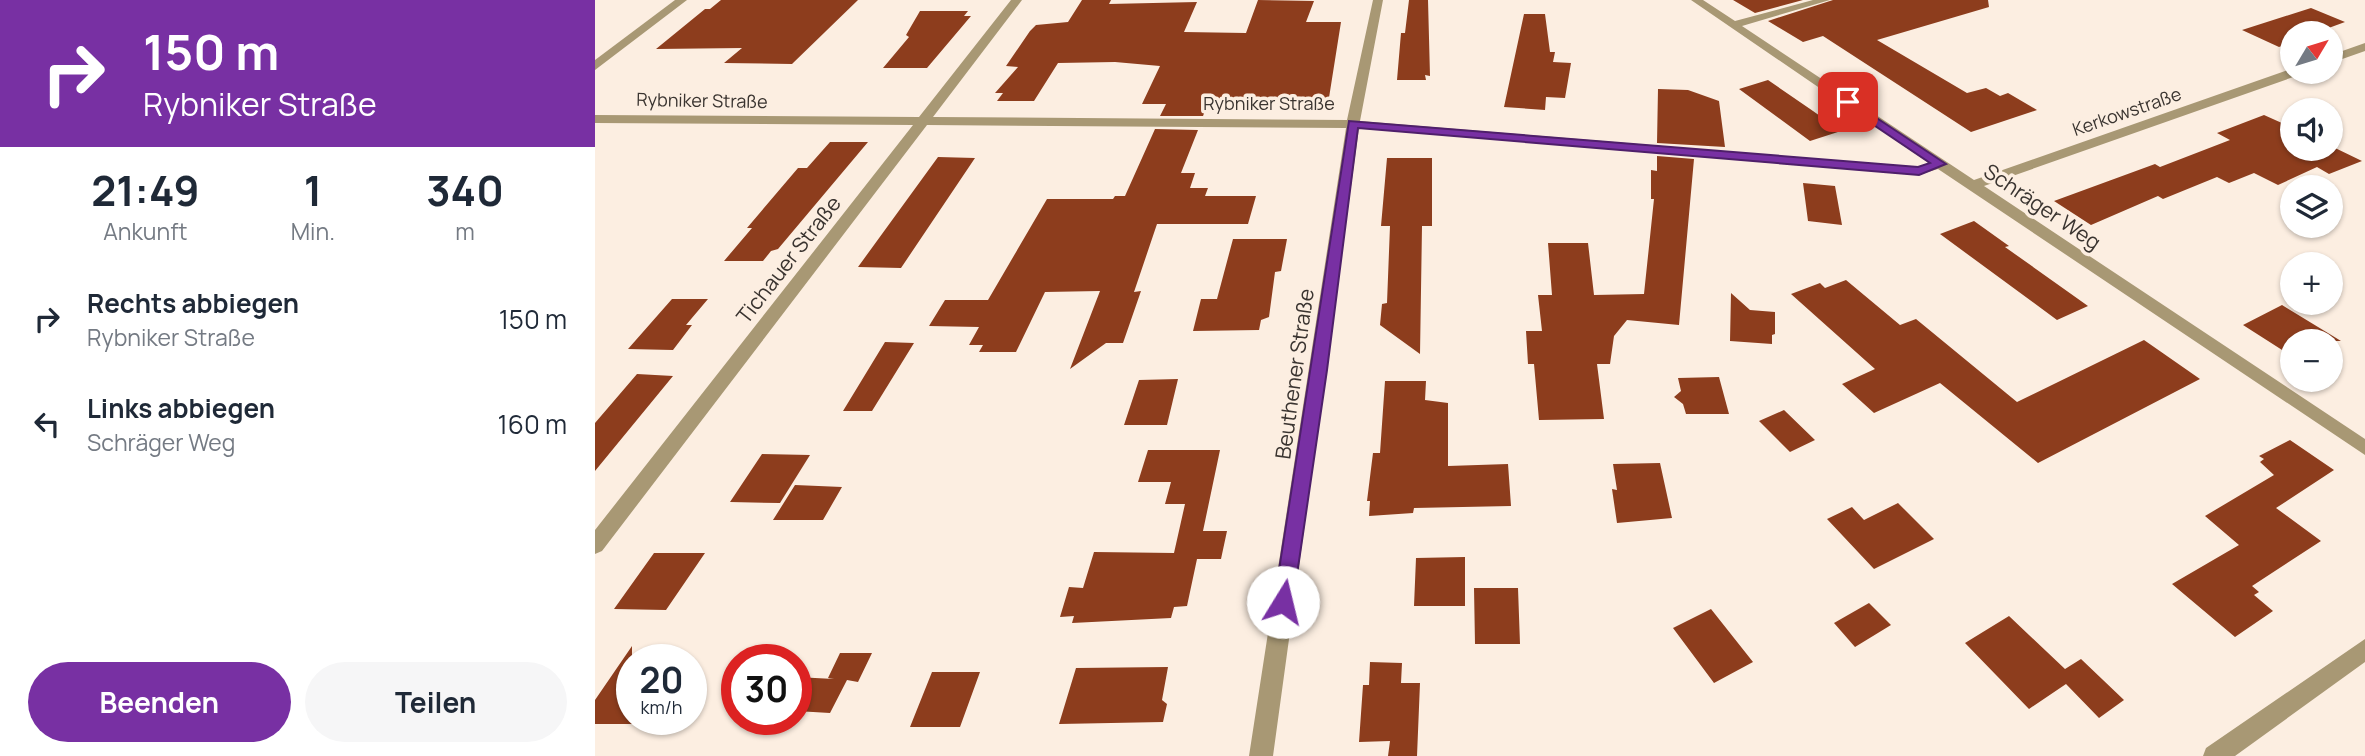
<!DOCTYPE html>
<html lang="de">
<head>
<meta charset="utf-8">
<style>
  body { margin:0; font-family:Manrope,sans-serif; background:#f6f6f7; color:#1f2937; height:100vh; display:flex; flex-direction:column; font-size:26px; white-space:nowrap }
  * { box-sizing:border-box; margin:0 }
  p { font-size:23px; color:#747a83 }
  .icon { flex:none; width:38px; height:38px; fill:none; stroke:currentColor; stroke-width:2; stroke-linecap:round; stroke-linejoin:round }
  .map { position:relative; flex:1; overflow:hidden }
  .sheet { display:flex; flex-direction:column; background:#fff; width:595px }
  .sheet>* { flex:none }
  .top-card { background:#7830a3; color:#fff; overflow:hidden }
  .needle { width:46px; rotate:52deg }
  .fabs { position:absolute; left:1685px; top:21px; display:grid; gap:14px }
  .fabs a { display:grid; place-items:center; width:63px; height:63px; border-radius:50%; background:#fff; box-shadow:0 2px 5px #0004; font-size:35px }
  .speed { position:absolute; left:21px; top:644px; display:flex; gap:14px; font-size:35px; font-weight:700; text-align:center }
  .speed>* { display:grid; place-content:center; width:91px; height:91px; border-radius:50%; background:#fff; box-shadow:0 2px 5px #0004; line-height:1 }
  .speed small { font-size:18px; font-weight:400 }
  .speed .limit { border:10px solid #d22; background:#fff; color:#111 }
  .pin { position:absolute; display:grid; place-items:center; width:60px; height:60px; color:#fff; margin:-30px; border-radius:14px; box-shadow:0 4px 10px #0006 }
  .me { position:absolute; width:77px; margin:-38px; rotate:9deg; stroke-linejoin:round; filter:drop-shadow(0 0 5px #0008) }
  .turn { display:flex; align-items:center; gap:24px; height:147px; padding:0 28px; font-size:32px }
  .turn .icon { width:91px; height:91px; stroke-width:2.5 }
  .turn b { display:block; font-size:49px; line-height:60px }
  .eta { display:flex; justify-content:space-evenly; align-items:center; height:119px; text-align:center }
  .eta b { font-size:42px; font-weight:700; line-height:49px }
  .action { display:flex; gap:14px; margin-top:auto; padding:14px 28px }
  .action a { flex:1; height:80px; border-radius:42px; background:#7830a3; color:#fff; font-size:28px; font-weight:700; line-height:80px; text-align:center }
  .action a+a { background:#f6f6f7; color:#1f2937 }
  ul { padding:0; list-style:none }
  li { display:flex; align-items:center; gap:21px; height:105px; padding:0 28px }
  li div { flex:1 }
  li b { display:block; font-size:26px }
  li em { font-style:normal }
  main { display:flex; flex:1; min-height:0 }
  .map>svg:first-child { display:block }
  .building { fill:#8d3d1d }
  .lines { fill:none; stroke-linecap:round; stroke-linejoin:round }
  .minor { fill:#a89874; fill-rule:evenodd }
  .route { fill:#7830a3; stroke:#4e1f6a; stroke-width:2 }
  .labels { text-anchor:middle; stroke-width:7; stroke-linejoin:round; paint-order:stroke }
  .far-street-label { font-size:18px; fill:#3a3430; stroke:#fceee1 }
  .street-label { font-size:21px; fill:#3a3430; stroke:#fceee1 }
</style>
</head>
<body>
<main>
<section class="sheet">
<div class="top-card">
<div class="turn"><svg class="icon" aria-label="right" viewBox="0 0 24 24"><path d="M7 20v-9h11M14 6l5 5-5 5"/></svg><div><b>150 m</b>Rybniker Straße</div></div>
</div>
<div class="eta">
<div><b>21:49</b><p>Ankunft</p></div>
<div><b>1</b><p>Min.</p></div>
<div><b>340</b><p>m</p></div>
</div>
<ul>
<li><svg class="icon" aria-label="right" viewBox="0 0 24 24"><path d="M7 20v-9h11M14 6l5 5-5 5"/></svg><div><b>Rechts abbiegen</b><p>Rybniker Straße</p></div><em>150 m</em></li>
<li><svg class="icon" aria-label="left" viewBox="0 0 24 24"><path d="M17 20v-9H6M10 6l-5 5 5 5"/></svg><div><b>Links abbiegen</b><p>Schräger Weg</p></div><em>160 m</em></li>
</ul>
<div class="action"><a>Beenden</a><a>Teilen</a></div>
</section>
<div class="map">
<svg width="1770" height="756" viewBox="0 0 1770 756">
  <rect width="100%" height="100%" fill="#fceee1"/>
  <path class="building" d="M 126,0 L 263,0 L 197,64 L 129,63 L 147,48 L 61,49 L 110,9 L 115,9 Z
    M 487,0 L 516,0 L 514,4 L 602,2 L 589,32 L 651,33 L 663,0 L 719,1 L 711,22 L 746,22 L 733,104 L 654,104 L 648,106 L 644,103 L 613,103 L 608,116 L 565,116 L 571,104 L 547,104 L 565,66 L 520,62 L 463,63 L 439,101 L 402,101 L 408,93 L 400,93 L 423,67 L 411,66 L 435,31 L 441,25 L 473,22 Z
    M 814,0 L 833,0 L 835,76 L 830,75 L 831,80 L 802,80 L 806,33 L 810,33 Z
    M 1138,0 L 1208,0 L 1160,13 Z
    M 1238,0 L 1393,0 L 1394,7 L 1282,40 L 1372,93 L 1391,88 L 1405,96 L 1413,93 L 1442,110 L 1376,132 L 1228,36 L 1208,42 L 1173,21 Z
    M 1716,8 L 1750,22 L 1720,33 L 1698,33 L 1698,42 L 1684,47 L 1647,30 Z
    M 325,11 L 373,11 L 369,16 L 376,16 L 332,68 L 288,68 L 314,37 L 311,35 Z
    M 929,14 L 950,14 L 955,52 L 960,52 L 958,62 L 976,63 L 970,98 L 951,97 L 950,110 L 909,107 Z
    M 1173,80 L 1218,111 L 1246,131 L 1215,141 L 1144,89 Z
    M 1063,89 L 1093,90 L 1124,101 L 1130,147 L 1062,143 Z
    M 1669,115 L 1698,128 L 1698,149 L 1736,149 L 1736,146 L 1767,161 L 1734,174 L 1722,167 L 1683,185 L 1659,173 L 1634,183 L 1622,177 L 1568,199 L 1563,196 L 1496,225 L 1459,201 L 1560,164 L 1565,167 L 1635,140 L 1622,133 Z
    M 560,129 L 603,130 L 586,173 L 600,173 L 595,188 L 613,188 L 610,196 L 661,196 L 653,224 L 562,224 L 539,292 L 546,291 L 528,343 L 511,343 L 475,369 L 505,291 L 450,292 L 421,352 L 384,352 L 388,345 L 374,345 L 384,327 L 334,326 L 350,300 L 393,300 L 452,199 L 518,199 L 520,196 L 530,196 Z
    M 235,142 L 273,142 L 183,249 L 176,251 L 168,261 L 129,261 L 157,228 L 152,228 L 203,168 L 212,168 Z
    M 1062,156 L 1099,159 L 1084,325 L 1032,320 L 1019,336 L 1015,364 L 1002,364 L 1009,419 L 944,420 L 939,364 L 933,364 L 931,331 L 947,331 L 943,295 L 957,295 L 953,243 L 993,243 L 999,295 L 1049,294 L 1059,199 L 1056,199 L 1056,170 L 1062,171 Z
    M 343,157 L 380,158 L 306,268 L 263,267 Z
    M 792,158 L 837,158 L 837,226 L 827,226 L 825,354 L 785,325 L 787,304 L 792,303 L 795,226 L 786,226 Z
    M 1208,183 L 1240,186 L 1247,225 L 1213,221 Z
    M 1379,221 L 1414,246 L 1410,247 L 1493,306 L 1462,320 L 1345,234 Z
    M 638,239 L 692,239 L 686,271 L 680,272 L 674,317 L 666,320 L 664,330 L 598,331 L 606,299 L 622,299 Z
    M 1251,280 L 1305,325 L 1321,319 L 1422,402 L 1549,340 L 1605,379 L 1443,463 L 1345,383 L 1279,413 L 1247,384 L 1280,369 L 1196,294 L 1225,283 L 1230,288 Z
    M 1136,293 L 1155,310 L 1180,312 L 1180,334 L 1177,335 L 1177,344 L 1135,341 Z
    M 77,299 L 113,299 L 91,325 L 97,325 L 78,350 L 33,349 Z
    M 1687,305 L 1746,341 L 1698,341 L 1698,357 L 1648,325 Z
    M 290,342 L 319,343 L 277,411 L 248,411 Z
    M 42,374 L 78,376 L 0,471 L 0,423 Z
    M 1124,377 L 1134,414 L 1091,414 L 1088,404 L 1079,397 L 1086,391 L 1083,378 Z
    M 583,379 L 572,425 L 529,425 L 544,380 Z
    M 790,381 L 831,381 L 830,400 L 853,403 L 853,466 L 913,464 L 916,506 L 819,508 L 818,513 L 774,516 L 775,501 L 772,501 L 778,453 L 785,453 Z
    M 1189,410 L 1220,440 L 1195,452 L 1164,421 Z
    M 1695,440 L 1739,470 L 1681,508 L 1726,541 L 1657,586 L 1664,592 L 1659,595 L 1678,611 L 1640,637 L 1577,584 L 1644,545 L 1610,516 L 1679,475 L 1665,462 L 1669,459 L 1664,456 Z
    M 553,450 L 625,450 L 608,531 L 632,531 L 626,559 L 602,559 L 592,606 L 579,607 L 576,618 L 477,623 L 479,616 L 465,617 L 474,587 L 488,588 L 499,552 L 579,553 L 590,504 L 570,504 L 576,482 L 543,482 Z
    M 167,454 L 215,455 L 185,503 L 135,502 Z
    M 1065,463 L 1077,518 L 1022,523 L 1017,489 L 1022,490 L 1018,464 Z
    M 200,485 L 247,487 L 228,520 L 178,520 Z
    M 1303,503 L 1339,539 L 1279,569 L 1232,519 L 1257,507 L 1269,520 Z
    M 59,553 L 110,553 L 71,610 L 19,609 Z
    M 870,557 L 870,606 L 819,606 L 821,558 Z
    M 879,588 L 923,588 L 925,644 L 880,644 Z
    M 1274,603 L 1296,625 L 1260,647 L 1239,623 Z
    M 1116,609 L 1158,662 L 1119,683 L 1078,628 Z
    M 1414,616 L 1470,669 L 1486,659 L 1529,700 L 1504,718 L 1471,684 L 1434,709 L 1370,643 Z
    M 37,646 L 37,724 L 0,724 L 0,700 Z
    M 245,653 L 277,653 L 263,682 L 252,680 L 235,713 L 201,711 L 201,677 L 239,679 L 233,678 Z
    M 775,662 L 807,663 L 806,683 L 825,683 L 822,756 L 793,756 L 795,741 L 764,742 L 768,685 L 774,685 Z
    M 573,667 L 567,700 L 572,704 L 568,722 L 464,724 L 481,668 Z
    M 337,672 L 385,672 L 365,727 L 315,727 Z"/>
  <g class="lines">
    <path class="minor" d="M 80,0 L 92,0 L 0,70 L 0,60 Z
      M 416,0 L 427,0 L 338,117 L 752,120 L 778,0 L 788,0 L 765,121 L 1322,167 L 1334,163 L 1096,0 L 1108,0 L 1140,21 L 1218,0 L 1235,0 L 1147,26 L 1379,180 L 1696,69 L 1706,72 L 1704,75 L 1389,186 L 1770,439 L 1770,455 L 1343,169 L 1323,175 L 764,128 L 678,756 L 654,756 L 751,128 L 332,125 L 7,551 L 0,554 L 0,530 L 318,125 L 0,123 L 0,115 L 324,117 Z
      M 1770,43 L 1770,51 L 1736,63 L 1736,55 Z
      M 1770,639 L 1770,662 L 1640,756 L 1608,756 L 1611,748 Z"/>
  </g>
  <path class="route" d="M 1253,99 L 1351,164 L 1324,175 L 763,128 L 732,370 L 698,602 L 695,608 L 688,611 L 681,608 L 679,602 L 754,121 L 1323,167 L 1335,163 L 1249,105 L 1247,102 Z"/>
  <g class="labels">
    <g class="far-street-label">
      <text transform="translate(107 101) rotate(1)" y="6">Rybniker Straße</text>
      <text x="674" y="110">Rybniker Straße</text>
      <text transform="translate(1532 112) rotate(-19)" y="6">Kerkowstraße</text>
    </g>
    <g class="street-label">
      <text transform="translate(1447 207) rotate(34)" y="7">Schräger Weg</text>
      <text transform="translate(194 260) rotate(-52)" y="7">Tichauer Straße</text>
      <text transform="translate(700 374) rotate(-82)" y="7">Beuthener Straße</text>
    </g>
  </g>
</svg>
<div class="fabs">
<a><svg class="needle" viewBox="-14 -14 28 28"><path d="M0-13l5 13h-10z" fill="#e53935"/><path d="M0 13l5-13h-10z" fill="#747a83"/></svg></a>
<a><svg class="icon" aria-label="sound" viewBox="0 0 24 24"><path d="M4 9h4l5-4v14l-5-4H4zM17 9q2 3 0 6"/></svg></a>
<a><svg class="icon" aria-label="layers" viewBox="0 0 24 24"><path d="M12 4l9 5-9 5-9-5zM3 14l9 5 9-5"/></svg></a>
<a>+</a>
<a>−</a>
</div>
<div class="speed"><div>20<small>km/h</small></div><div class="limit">30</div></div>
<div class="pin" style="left:1253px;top:102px;background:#d93025"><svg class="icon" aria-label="arrive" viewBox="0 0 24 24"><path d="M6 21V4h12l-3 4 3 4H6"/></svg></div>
<svg class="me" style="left:688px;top:602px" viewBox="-20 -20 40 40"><circle r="19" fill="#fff"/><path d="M0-13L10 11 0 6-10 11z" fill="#7830a3"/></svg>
</div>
</main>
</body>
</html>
